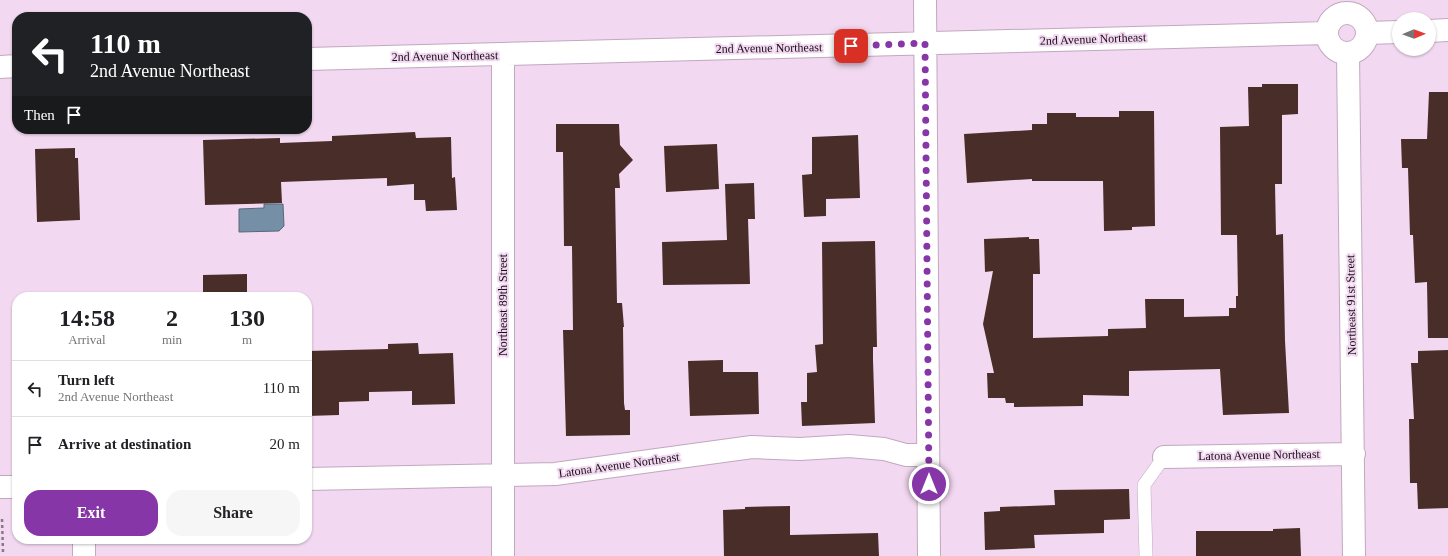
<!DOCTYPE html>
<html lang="en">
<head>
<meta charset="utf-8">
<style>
  body { margin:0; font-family:Georgia,serif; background:#f6f6f6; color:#202124; height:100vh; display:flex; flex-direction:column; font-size:15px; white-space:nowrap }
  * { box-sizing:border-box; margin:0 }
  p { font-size:13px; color:#757577 }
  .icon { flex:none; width:22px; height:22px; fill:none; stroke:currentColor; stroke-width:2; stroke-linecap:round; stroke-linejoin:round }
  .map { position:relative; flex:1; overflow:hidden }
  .sheet { position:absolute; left:12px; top:292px; width:300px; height:252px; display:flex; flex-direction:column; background:#fff; border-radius:16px; box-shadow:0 1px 3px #0004 }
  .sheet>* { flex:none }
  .top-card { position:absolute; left:12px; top:12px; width:300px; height:122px; border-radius:16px; box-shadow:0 1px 3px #0004; background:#202124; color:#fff; overflow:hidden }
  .needle { width:26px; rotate:89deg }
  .buttons { position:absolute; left:1392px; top:12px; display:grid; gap:8px }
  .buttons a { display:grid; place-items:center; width:44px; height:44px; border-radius:50%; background:#fff; box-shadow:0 1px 3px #0004; font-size:20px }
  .pin { position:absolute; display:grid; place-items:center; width:34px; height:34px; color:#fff; margin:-17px; border-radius:8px; box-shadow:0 2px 6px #0006 }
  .me { position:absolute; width:44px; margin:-22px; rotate:0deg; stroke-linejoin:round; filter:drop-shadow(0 0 3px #0008) }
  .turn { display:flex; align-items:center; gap:14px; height:84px; padding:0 12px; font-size:18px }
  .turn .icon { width:52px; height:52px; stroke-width:2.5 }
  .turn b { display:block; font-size:28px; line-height:34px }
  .then { display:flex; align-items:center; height:38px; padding:0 12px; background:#0003; gap:8px; font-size:15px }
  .eta { display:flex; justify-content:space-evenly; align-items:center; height:68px; text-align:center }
  .eta b { font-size:24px; font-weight:700; line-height:28px }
  .primary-button { display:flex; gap:8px; margin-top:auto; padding:8px 12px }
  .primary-button a { flex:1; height:46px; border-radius:16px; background:#8636a6; color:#fff; font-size:16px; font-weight:700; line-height:46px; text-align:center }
  .primary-button a+a { background:#f6f6f6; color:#202124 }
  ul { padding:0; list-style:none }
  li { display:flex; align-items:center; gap:12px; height:56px; padding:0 12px; border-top:1px solid #e0e0e0 }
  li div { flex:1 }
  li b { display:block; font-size:15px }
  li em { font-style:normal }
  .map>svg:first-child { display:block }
  .water { fill:#758fa7; stroke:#58687b }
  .building { fill:#492d29 }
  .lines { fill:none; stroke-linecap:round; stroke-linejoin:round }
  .lane-casing { stroke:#c1a8bf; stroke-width:14 }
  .street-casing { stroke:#c1a8bf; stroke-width:24 }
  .path { stroke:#8a7989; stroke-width:2.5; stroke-dasharray:3 3; stroke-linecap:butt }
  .lane { stroke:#fff; stroke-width:13 }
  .street { stroke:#fff; stroke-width:22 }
  .route { stroke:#8636a6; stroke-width:7; stroke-dasharray:0 12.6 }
  .labels { text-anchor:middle; stroke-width:4; stroke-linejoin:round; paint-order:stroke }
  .street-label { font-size:12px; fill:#150d15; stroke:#f2d8f0 }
</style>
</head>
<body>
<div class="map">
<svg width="1448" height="556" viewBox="0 0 1448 556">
  <rect width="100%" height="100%" fill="#f2d8f0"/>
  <path class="water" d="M 264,204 L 283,204 L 284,226 L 279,231 L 239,232 L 239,209 L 264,208 Z"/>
  <path class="building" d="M 1262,84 L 1298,84 L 1298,114 L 1282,115 L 1282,184 L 1275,184 L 1276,235 L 1283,234 L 1285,341 L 1289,413 L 1223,415 L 1220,369 L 1129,371 L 1129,396 L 1083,395 L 1083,406 L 1014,407 L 1014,403 L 1006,403 L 1005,398 L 988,398 L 987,373 L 994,373 L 983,324 L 993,271 L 985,272 L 984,239 L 1029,237 L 1029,239 L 1039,239 L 1040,274 L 1033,274 L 1033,338 L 1108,336 L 1108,329 L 1146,328 L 1145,299 L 1184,299 L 1184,317 L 1229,316 L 1229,308 L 1236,308 L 1236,296 L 1238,296 L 1237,235 L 1221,235 L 1220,127 L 1249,126 L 1248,87 L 1262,87 Z
    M 1429,92 L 1448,92 L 1448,338 L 1428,338 L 1427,282 L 1415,283 L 1413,235 L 1410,235 L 1408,168 L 1402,168 L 1401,139 L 1427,139 Z
    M 1119,111 L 1154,111 L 1155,226 L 1132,227 L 1132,230 L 1104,231 L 1103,181 L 1032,181 L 1032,179 L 967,183 L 964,134 L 1032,130 L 1032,124 L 1047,124 L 1047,113 L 1076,113 L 1076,117 L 1119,117 Z
    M 556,124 L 619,124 L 620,145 L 633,160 L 619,174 L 620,188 L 615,188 L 617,303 L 622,303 L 624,327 L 623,327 L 624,403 L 625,410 L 630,410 L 630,435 L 566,436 L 563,330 L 573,330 L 572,246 L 564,246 L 563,152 L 556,152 Z
    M 415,132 L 416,138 L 451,137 L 452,178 L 455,177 L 457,210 L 426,211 L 425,200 L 414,200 L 414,184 L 387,186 L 387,178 L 281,182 L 282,203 L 205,205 L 203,140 L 280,138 L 280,143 L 332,141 L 332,136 Z
    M 858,135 L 860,198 L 826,199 L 826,216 L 804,217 L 802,175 L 812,174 L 812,137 Z
    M 717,144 L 719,189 L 666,192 L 664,146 Z
    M 75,148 L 75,158 L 78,158 L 80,220 L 37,222 L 35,149 Z
    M 754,183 L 755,219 L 748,219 L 750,284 L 663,285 L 662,242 L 727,240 L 725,184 Z
    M 875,241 L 877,347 L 873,347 L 873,360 L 875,423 L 802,426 L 801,402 L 807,402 L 807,373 L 817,372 L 815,345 L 823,344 L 822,242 Z
    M 247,274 L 247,297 L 203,297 L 203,275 Z
    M 418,343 L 419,354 L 453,353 L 455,404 L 412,405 L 412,391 L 369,392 L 369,401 L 339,402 L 339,415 L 307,416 L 307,351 L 388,349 L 388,344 Z
    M 1448,350 L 1448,508 L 1418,509 L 1417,483 L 1410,483 L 1409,419 L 1414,419 L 1411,363 L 1418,363 L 1418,351 Z
    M 723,360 L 723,372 L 758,372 L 759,414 L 690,416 L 688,361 Z
    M 1129,489 L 1130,519 L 1104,520 L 1104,533 L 1034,535 L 1035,548 L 985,550 L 984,512 L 1000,511 L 1000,507 L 1055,505 L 1054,490 Z
    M 790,506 L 790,535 L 878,533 L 879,556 L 724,556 L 723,510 L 745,509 L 745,507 Z
    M 1300,528 L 1301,556 L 1196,556 L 1196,531 L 1273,531 L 1273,529 Z"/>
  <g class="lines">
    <defs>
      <path id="lane" d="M 1146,556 L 1144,485 L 1164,457"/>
      <path id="street" d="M 925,0 L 929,556
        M1327 33a20 20 0 1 1 40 0a20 20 0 1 1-40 0Z
        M 1429,31 L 1448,30
        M 1367,33 L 1399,32
        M 1348,53 L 1354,556
        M 503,54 L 503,556
        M 307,59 L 1327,33
        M 0,67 L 17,66
        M 1164,457 L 1354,454
        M 307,479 L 555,474 L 752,447 L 800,449 L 849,446 L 884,449 L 906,455 L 928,455
        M 0,487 L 17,487
        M 84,539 L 84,556"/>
    </defs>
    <use href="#lane" class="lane-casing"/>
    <use href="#street" class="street-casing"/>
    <path class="path" d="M 2,519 L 3,552"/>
    <use href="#lane" class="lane"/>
    <use href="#street" class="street"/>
  </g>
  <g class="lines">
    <path class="route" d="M 851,46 L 925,43 L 929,484"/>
  </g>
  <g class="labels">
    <g class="street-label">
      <text transform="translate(1093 39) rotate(-2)" y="4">2nd Avenue Northeast</text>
      <text transform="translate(769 48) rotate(-1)" y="4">2nd Avenue Northeast</text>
      <text transform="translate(445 56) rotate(-1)" y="4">2nd Avenue Northeast</text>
      <text transform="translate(503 305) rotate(-90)" y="4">Northeast 89th Street</text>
      <text transform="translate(1351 305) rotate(-91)" y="4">Northeast 91st Street</text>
      <text transform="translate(1259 455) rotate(-1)" y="4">Latona Avenue Northeast</text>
      <text transform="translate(619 465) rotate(-8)" y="4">Latona Avenue Northeast</text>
    </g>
  </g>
</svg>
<div class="buttons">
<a><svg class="needle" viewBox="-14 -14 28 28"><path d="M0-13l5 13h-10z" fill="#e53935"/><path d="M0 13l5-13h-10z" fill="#757577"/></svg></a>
</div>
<div class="pin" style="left:851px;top:46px;background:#d93025"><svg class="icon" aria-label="arrive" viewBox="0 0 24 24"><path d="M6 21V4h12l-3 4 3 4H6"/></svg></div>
<svg class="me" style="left:929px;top:484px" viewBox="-20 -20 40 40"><circle r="17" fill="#8636a6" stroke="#fff" stroke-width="3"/><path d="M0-11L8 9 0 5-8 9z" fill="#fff"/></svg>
<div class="top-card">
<div class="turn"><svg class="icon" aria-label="left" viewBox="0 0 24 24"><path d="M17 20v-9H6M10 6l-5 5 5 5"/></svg><div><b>110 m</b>2nd Avenue Northeast</div></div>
<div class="then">Then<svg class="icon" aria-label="arrive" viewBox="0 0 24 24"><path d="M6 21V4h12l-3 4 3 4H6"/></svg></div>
</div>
<section class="sheet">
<div class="eta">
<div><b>14:58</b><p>Arrival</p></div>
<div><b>2</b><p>min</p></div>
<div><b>130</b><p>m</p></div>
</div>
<ul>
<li><svg class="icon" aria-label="left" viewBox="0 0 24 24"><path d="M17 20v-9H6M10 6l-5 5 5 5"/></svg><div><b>Turn left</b><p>2nd Avenue Northeast</p></div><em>110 m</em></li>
<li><svg class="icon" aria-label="arrive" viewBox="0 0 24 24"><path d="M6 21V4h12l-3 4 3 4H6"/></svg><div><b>Arrive at destination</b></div><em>20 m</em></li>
</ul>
<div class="primary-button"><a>Exit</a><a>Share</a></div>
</section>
</div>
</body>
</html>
